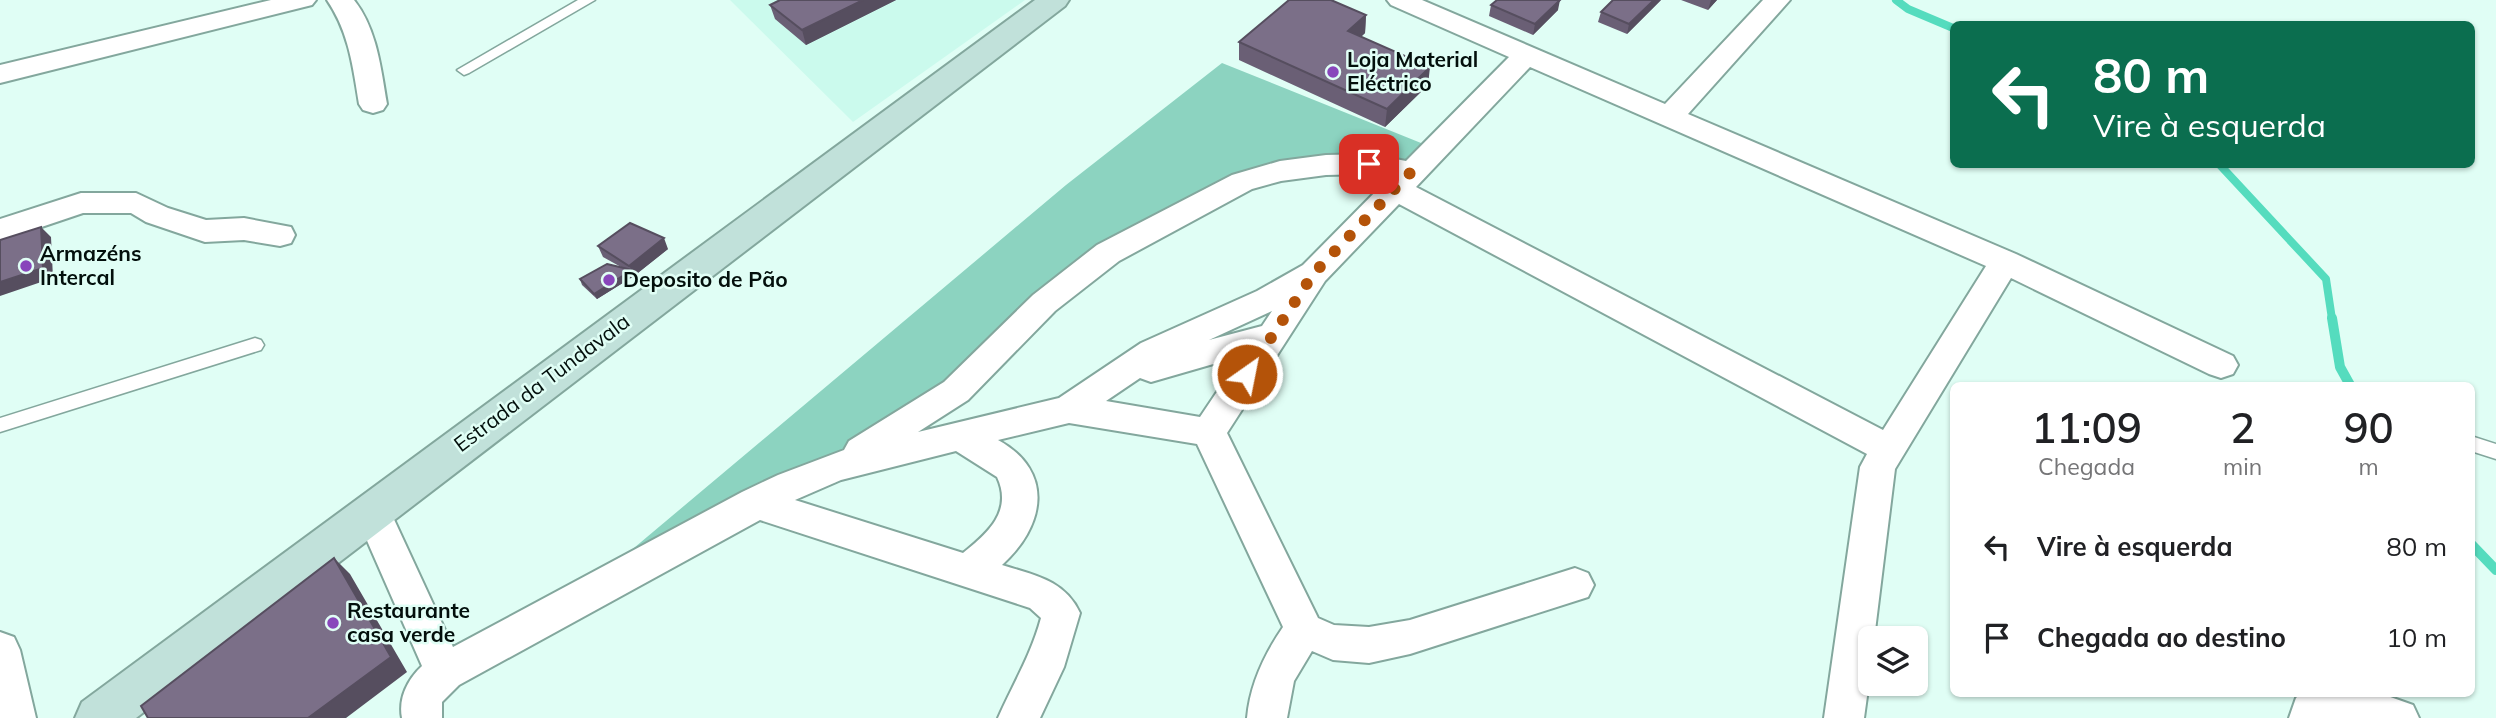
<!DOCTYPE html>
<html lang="pt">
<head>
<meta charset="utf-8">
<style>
  body { margin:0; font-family:Mulish,sans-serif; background:#f6f6f6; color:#202124; height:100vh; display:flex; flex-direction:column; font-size:26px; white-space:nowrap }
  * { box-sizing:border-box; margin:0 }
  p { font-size:23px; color:#757577 }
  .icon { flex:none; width:38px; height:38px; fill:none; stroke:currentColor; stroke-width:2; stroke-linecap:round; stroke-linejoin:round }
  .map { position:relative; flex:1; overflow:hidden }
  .panel { position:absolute; left:1950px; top:382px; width:525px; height:315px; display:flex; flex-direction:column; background:#fff; border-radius:10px; box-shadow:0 2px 5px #0004 }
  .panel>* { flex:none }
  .guide { position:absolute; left:1950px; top:21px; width:525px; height:147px; border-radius:10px; box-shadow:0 2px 5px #0004; background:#0b6e4f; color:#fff; overflow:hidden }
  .controls { position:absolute; left:1858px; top:626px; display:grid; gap:14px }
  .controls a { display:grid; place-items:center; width:70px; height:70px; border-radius:10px; background:#fff; box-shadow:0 2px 5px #0004; font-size:35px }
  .pin { position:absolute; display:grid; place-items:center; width:60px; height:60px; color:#fff; margin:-30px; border-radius:14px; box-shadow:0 4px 10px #0006 }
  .me { position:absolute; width:77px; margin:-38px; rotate:33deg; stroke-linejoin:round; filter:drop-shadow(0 0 5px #0008) }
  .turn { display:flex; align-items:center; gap:24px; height:147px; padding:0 28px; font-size:32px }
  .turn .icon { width:91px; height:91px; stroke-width:2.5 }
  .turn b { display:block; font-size:49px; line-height:60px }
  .eta { display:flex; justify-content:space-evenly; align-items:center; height:119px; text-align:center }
  .eta b { font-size:42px; font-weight:600; line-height:49px }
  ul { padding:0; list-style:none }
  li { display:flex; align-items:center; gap:21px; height:91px; padding:0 28px }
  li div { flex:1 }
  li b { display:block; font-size:26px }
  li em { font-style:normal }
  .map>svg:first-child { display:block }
  .built { fill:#cbfaed }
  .green { fill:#8cd3c0 }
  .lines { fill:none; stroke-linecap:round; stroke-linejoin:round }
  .stream-far1 { stroke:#55dcbe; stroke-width:8 }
  .stream { stroke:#55dcbe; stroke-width:10 }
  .service-casing { stroke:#83a79d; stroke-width:3 }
  .minor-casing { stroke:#83a79d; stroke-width:4 }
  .secondary-casing { stroke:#83a79d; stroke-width:4 }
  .service { fill:#fff; fill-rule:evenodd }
  .minor { fill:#fff; fill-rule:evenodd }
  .secondary { fill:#c1e1da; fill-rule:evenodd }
  .wall { fill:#6a5f75 }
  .shaded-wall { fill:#564e5f }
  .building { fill:#7b6f88; stroke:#564e5f; stroke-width:2 }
  .route { stroke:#b45309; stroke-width:12; stroke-dasharray:0 21.6 }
  .poi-dot { fill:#8846bb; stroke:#e0fef5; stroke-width:2.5 }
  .labels { text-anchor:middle; stroke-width:5; stroke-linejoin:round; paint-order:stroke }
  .poi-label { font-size:21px; font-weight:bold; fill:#030f0c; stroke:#e0fef5; text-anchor:start }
  .street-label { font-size:21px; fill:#030f0c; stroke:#e0fef5 }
</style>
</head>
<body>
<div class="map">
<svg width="2496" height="718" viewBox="0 0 2496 718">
  <rect width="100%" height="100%" fill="#e0fef5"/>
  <path class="built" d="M 730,0 L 1025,0 L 853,122 Z"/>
  <path class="green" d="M 1222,63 L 1426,145 L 1411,164 L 1329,157 L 1225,178 L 1164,214 L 971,366 L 890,423 L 810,469 L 597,579 L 1066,185 Z"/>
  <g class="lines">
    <path class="stream-far1" d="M 1896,0 L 1908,9 L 1953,28
      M 2219,164 L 2326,279 L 2332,319"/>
    <path class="stream" d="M 2332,318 L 2340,367 L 2350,385
      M 2471,544 L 2496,570"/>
    <defs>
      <path id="service" d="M 578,0 L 595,0 L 469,73 L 464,75 L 457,70 Z
        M 255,338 L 261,340 L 264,345 L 261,350 L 0,432 L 0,418 Z
        M 2471,436 L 2496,444 L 2496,459 L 2471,451 Z"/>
      <path id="minor" d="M 271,0 L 316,0 L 312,5 L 0,83 L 0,65 Z
        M 327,0 L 354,0 C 377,29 381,69 387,104 L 383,110 L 373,113 L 363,110 L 359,104 C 353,67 349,32 327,0 Z
        M 1387,0 L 1422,0 L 1665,104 L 1763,0 L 1790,0 L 1688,114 L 2016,254 L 2233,356 L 2238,365 L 2233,374 L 2221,378 L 2209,374 L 2011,278 L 1895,469 L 1874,639 L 1871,639 L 1871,667 L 1864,718 L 1824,718 L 1860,467 L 1867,454 L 1399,204 L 1325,281 L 1227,433 L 1318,618 L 1334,625 L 1369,627 L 1410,620 L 1575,568 L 1588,573 L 1594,585 L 1588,597 L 1410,654 L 1369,663 L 1333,660 L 1312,651 L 1294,681 L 1287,718 L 1247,718 C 1250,684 1264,655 1283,627 L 1197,444 L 1069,423 L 998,440 C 1056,472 1044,527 1002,565 C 1034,575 1065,580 1080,613 L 1064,667 L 1040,718 L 998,718 C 1013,684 1031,655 1041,618 L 1030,608 L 760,520 L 459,685 L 442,702 L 442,718 L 402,718 C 398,698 408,679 422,666 L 354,511 L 359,500 L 372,496 L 385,500 L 453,647 L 742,492 L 778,475 L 844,450 L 849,441 L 944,382 L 1033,295 L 1097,245 L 1232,175 L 1280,161 L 1326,155 L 1369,154 L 1406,161 L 1509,57 L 1391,5 ZM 1530,67 L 1986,266 L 1883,430 L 1416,187 ZM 1369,174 L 1389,178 L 1303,265 L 1257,291 L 1141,343 L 1059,398 L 918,432 L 968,400 L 1055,311 L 1119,261 L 1252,189 L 1281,181 L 1326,175 ZM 1272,311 L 1262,326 L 1209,340 ZM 1241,356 L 1200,417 L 1106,401 L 1140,378 L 1151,382 ZM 956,451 L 997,477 C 1013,511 988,533 963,553 L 795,500 L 841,480 Z
        M 81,193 L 136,193 L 168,208 L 206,220 L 244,218 L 291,227 L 295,235 L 291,243 L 280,246 L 244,240 L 205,242 L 146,222 L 131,213 L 83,213 L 0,241 L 0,219 Z
        M 0,632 L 14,637 L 20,650 L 36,718 L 0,718 Z
        M 2301,693 L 2379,693 L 2413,705 L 2419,718 L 2289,718 L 2296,698 Z"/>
      <path id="secondary" d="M 1035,0 L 1069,0 L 1065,6 L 136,718 L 75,718 L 82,702 Z"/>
    </defs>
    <use href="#service" class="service-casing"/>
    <use href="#minor" class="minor-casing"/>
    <use href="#secondary" class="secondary-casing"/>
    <use href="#service" class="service"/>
    <use href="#minor" class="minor"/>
    <use href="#secondary" class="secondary"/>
  </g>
  <path class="wall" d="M 896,0 L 806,45 L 775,19 L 770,5 Z
    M 1661,0 L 1627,34 L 1598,22 L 1601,12 Z
    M 1681,0 L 1717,0 L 1708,10 Z
    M 1491,5 L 1558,10 L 1533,35 L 1489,16 Z
    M 1366,15 L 1365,33 L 1361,37 L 1428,85 L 1385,127 L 1239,60 L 1239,42 Z
    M 598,246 L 668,249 L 634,276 L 597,299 L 582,285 L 580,279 L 621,267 L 603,257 Z"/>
  <path class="shaded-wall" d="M 863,0 L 896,0 L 806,45 L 802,30 Z
    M 1560,0 L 1558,10 L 1533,35 L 1535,24 Z
    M 1654,0 L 1661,0 L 1627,34 L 1629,24 Z
    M 1711,0 L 1717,0 L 1708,10 Z
    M 1366,15 L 1365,33 L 1347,49 L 1348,31 Z
    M 1430,67 L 1428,85 L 1385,127 L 1387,109 Z
    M 41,227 L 51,237 L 53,278 L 0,296 L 0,282 Z
    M 664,238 L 668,249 L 634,276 L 597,299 L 594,294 L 632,270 L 629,266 Z
    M 334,558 L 350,574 L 407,672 L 346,718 L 308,718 Z"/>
  <path class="building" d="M 780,0 L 863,0 L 802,30 L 770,5 Z
    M 1289,0 L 1331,0 L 1366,15 L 1348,31 L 1430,67 L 1387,109 L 1239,42 Z
    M 1497,0 L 1560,0 L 1535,24 L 1491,5 Z
    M 1613,0 L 1654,0 L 1629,24 L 1601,12 Z
    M 630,223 L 664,238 L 629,266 L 598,246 Z
    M 41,227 L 43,268 L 0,282 L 0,240 Z
    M 607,264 L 632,270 L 594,294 L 580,279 Z
    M 334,558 L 391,657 L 308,718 L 148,718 L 141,706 Z"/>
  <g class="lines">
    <path class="route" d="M 1247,374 L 1314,273 L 1411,172 L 1369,164"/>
  </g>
  <g class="poi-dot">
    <circle cx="1333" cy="72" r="7"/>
    <circle cx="26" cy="266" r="7"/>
    <circle cx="609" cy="280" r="7"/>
    <circle cx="333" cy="623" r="7"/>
  </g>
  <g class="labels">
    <g class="poi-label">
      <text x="1347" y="67">Loja Material<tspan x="1347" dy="24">Eléctrico</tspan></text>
      <text x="40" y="261">Armazéns<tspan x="40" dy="24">Intercal</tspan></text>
      <text x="623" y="287">Deposito de Pão</text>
      <text x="347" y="618">Restaurante<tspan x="347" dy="24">casa verde</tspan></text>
    </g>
    <g class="street-label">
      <text transform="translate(542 383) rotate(-37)" y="7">Estrada da Tundavala</text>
    </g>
  </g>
</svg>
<div class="controls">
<a><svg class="icon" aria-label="layers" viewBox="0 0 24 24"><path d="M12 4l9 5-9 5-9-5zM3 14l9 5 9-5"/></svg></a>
</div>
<div class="pin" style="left:1369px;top:164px;background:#d93025"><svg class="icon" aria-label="arrive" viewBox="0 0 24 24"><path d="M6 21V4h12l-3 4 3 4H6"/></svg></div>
<svg class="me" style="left:1247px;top:374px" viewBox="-20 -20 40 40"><circle r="17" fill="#b45309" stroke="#fff" stroke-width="3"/><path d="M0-11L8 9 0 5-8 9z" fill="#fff"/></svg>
<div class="guide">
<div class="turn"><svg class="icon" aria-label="left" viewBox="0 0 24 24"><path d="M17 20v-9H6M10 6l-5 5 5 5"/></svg><div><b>80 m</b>Vire à esquerda</div></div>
</div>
<section class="panel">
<div class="eta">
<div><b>11:09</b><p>Chegada</p></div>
<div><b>2</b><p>min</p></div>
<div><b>90</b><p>m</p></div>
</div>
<ul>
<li><svg class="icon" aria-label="left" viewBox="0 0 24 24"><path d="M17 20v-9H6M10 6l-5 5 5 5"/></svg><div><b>Vire à esquerda</b></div><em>80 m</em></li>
<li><svg class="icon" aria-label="arrive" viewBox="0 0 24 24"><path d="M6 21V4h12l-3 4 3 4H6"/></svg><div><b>Chegada ao destino</b></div><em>10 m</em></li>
</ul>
</section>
</div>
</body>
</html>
